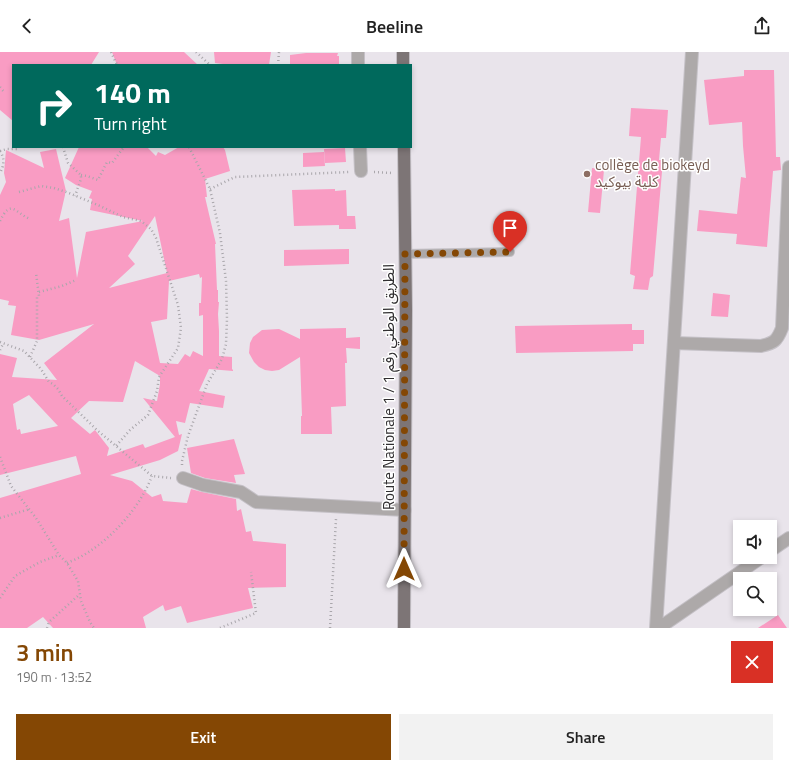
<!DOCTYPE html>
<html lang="en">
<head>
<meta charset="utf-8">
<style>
  body { margin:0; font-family:"Titillium Web","Noto Sans Arabic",sans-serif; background:#f2f2f2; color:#222; height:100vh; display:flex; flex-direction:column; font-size:15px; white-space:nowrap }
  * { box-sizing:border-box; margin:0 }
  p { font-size:13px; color:#767676 }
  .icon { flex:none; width:22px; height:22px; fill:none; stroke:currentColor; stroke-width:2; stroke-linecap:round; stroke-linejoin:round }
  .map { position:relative; height:576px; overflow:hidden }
  .side { display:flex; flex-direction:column; background:#fff; flex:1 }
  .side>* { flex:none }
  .hud { position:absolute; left:12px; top:12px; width:400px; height:84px; border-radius:0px; box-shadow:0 2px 6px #0003; background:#00695c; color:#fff; overflow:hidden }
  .fabs { position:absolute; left:733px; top:468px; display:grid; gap:8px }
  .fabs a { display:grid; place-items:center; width:44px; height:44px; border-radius:0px; background:#fff; box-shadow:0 2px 6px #0003; font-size:20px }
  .pin { position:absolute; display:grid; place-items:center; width:34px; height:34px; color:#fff; margin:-41px -17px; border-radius:50% 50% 50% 0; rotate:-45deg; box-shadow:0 0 4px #0007 }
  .pin .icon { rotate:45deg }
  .me { position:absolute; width:44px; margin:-22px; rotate:0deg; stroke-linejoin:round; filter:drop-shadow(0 0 3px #0008) }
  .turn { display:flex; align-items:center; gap:14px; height:84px; padding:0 16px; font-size:18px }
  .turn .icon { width:52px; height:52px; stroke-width:2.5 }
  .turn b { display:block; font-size:28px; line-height:34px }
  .round { display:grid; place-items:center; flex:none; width:42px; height:42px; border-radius:0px; background:#f2f2f2 }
  .overview { display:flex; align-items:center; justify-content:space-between; height:68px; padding:0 16px }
  h1 { font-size:24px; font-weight:600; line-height:30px; color:#844704 }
  .cta { display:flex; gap:8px; margin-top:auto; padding:8px 16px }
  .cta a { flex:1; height:46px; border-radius:0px; background:#844704; color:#fff; font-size:16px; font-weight:600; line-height:46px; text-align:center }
  .cta a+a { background:#f2f2f2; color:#222 }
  header { display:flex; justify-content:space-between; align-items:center; height:52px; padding:0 16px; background:#fff; font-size:18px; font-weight:600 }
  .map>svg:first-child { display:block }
  .building { fill:#f99cc3; fill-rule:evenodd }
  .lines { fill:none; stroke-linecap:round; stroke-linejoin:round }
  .service-casing { stroke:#c4c0c6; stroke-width:10 }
  .minor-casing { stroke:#c4c0c6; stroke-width:14 }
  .primary-casing { stroke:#c4c0c6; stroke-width:14 }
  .path { stroke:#a9a6ab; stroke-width:2.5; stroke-dasharray:1 3; stroke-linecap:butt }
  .service { stroke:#ada9a9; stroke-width:8 }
  .minor { stroke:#ada9a9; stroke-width:12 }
  .primary { stroke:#7d7576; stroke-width:12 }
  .route { stroke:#844704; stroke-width:7; stroke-dasharray:0 12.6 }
  .education-dot { fill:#8d6e63; stroke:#fff; stroke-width:1.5 }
  .labels { text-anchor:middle; stroke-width:3; stroke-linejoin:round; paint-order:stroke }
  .education-label { font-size:15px; fill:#785e54; stroke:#fff; text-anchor:start }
  .street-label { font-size:15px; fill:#312f31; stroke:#fff }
</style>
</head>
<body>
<header><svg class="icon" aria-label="back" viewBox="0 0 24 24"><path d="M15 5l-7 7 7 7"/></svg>Beeline<svg class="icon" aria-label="share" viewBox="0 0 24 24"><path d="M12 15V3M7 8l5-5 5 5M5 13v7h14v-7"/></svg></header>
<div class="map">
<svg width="789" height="576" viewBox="0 0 789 576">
  <rect width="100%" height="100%" fill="#e9e4eb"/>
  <path class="building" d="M 0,0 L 99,0 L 91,13 L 13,13 L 13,69 L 0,58 Z
    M 112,0 L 184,0 L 198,13 L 117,13 Z
    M 214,0 L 271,0 L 269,13 L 231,13 L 215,11 Z
    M 306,1 L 338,1 L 337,4 L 339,4 L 339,13 L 290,13 L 290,3 Z
    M 744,18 L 774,18 L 776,105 L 780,105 L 781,118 L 773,119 L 767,195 L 736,192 L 737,182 L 697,179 L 699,158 L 737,162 L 741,125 L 746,126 L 743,94 L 742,70 L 709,73 L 704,28 L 744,24 Z
    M 631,56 L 668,58 L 666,86 L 661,86 L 659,108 L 663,108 L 653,224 L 650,226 L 648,238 L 633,237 L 635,224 L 630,222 L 641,85 L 629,84 Z
    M 79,95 L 147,95 L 156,104 L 158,100 L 165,103 L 179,95 L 223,95 L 225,98 L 230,119 L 205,127 L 207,145 L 205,145 L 216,192 L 215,192 L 217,238 L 218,238 L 218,250 L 219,250 L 218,262 L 219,279 L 219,304 L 232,305 L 232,317 L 233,318 L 233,319 L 209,317 L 199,339 L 225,344 L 223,356 L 190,351 L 185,371 L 176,369 L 179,383 L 182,382 L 178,399 L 160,408 L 110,423 L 132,429 L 152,445 L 161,442 L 163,449 L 187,451 L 191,437 L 202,440 L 236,447 L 237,459 L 241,457 L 246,480 L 251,479 L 253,489 L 286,492 L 286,535 L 248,536 L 253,556 L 187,571 L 181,554 L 165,559 L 163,553 L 143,565 L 146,576 L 53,576 L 43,565 L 27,576 L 0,576 L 0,446 L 81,422 L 76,404 L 0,423 L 0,302 L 17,306 L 12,325 L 57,328 L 44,311 L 94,272 L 39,288 L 11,283 L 16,254 L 8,253 L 9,249 L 0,247 L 0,143 L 6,130 L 4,121 L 6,98 L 44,116 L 40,100 L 56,97 L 66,139 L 65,139 L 65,143 L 59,169 L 69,166 L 77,226 L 86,180 L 143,169 L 90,158 L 92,147 L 89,146 L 92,139 L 76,133 L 65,126 ZM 155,164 L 167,221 L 109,236 L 135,212 L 128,204 ZM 199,222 L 200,226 L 202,225 L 201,251 L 199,251 L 199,264 L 203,263 L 203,304 L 193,299 L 190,305 L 185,302 L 178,312 L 160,311 L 151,270 L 167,267 L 169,229 ZM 135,309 L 160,324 L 160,332 L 157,349 L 143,346 L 175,385 L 145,396 L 143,392 L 107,404 L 109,396 L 95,378 L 90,382 L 71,366 L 89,349 L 123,350 ZM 29,343 L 58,374 L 21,382 L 20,377 L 17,378 L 13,352 Z
    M 345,96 L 346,110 L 325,111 L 324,97 Z
    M 324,100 L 325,114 L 303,115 L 303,101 Z
    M 592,116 L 604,118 L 600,161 L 588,160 Z
    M 335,137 L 335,139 L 346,138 L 347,164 L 355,164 L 356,177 L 339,177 L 339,173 L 294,174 L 292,138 Z
    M 349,197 L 349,212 L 284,214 L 284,198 Z
    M 713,241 L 730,243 L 728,265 L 711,264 Z
    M 632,272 L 632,278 L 644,278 L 644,292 L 633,292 L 633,299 L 516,301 L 515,274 Z
    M 346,276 L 346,286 L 360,285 L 360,297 L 346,296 L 347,311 L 345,311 L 346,354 L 331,355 L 332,382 L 301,382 L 301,364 L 302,364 L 300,305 L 279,318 L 272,319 L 265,318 L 259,315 L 254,310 L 249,301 L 250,291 L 253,285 L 262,278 L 279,277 L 300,287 L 300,277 Z
    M 234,387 L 245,422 L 234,423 L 236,431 L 205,426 L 191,421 L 187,396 Z
    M 778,563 L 787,576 L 758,576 Z"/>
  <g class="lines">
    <defs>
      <path id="service" d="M 405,202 L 510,200"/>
      <path id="minor" d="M 358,13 L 358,0
        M 360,95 L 361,119
        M 674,291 L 761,294 C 774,291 777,289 782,276 L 789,115
        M 183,426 L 203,433 L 241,440 L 256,450 L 405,458
        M 770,499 L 789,486
        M 656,576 L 692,0
        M 659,576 L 762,505"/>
      <path id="primary" d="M 403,0 L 403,13
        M 404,95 L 406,258 L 404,576"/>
    </defs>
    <use href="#service" class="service-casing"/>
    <use href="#minor" class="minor-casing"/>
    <use href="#primary" class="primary-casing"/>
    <path class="path" d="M 111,0 L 117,13
      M 196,0 L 210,13
      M 278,13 L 279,0
      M 0,35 L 4,40
      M 63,95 L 68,111 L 81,123 L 81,127 L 75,144
      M 0,99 C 5,107 4,113 0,121
      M 0,99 L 7,97 L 17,97 L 16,95
      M 374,120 L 393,121
      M 81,123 L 87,124 L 98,128 L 107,110 L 112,111 L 124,95
      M 210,137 L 235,125 L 349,120
      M 19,140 L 41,134 L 54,136 L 69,141 L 100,154 L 123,165 L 141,169 L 151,177 L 156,186 L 178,253 L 181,276 L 178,296 L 159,325 L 157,339 L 148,363 L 130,378 L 116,394
      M 0,169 C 11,146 15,161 30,167
      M 39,240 L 62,234 L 76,228
      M 0,290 L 24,299 L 41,317 L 49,330 L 53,332 L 58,337 L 62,344 L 98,379 L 152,424 L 171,426
      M 0,298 L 3,292
      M 30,305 L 37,289 L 37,245 L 39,244 L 36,221
      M 0,405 L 11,434 L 36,466 L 59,503 L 67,511 L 78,529 L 81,549 L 90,570 L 94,576
      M 182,413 L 182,409 L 188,384 L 207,332 L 222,307 L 226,292 L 227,267 L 226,229 L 220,181 L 210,137 L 189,95
      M 0,466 L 30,457
      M 67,511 C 74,508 81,505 87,501 C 114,484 140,455 152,424
      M 0,546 L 15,524 L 40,510 L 59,503
      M 47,576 L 49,570 L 80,542
      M 220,576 L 256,561 L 251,520
      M 330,576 L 336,467"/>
    <use href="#service" class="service"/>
    <use href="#minor" class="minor"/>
    <use href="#primary" class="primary"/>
  </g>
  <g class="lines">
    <path class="route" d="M 404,517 L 405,202 L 510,200"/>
  </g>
  <circle class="education-dot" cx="587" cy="122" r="4"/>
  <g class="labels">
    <g class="education-label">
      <text x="595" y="118">collège de biokeyd<tspan x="595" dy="17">كلية بيوكيد</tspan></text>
    </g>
    <g class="street-label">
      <text transform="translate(389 335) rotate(-90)" y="5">Route Nationale 1 / الطريق الوطني رقم 1</text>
    </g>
  </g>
</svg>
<div class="fabs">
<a><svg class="icon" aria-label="sound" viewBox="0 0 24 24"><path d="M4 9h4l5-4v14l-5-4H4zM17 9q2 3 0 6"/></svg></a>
<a><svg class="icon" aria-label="search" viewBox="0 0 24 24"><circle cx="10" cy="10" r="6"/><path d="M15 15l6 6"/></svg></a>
</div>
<div class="pin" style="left:510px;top:200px;background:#d93025"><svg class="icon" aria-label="arrive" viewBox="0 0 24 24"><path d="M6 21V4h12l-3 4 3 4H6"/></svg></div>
<svg class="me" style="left:404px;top:517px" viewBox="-20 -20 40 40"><path d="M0-17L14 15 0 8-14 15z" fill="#844704" stroke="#fff" stroke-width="4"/></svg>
<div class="hud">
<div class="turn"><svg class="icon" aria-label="right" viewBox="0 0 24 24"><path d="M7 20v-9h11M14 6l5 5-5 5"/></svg><div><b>140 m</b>Turn right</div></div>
</div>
</div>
<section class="side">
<div class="overview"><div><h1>3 min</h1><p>190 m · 13:52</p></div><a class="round" style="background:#d93025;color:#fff"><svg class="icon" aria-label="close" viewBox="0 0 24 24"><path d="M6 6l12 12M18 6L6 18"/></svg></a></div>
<div class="cta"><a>Exit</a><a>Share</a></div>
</section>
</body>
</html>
